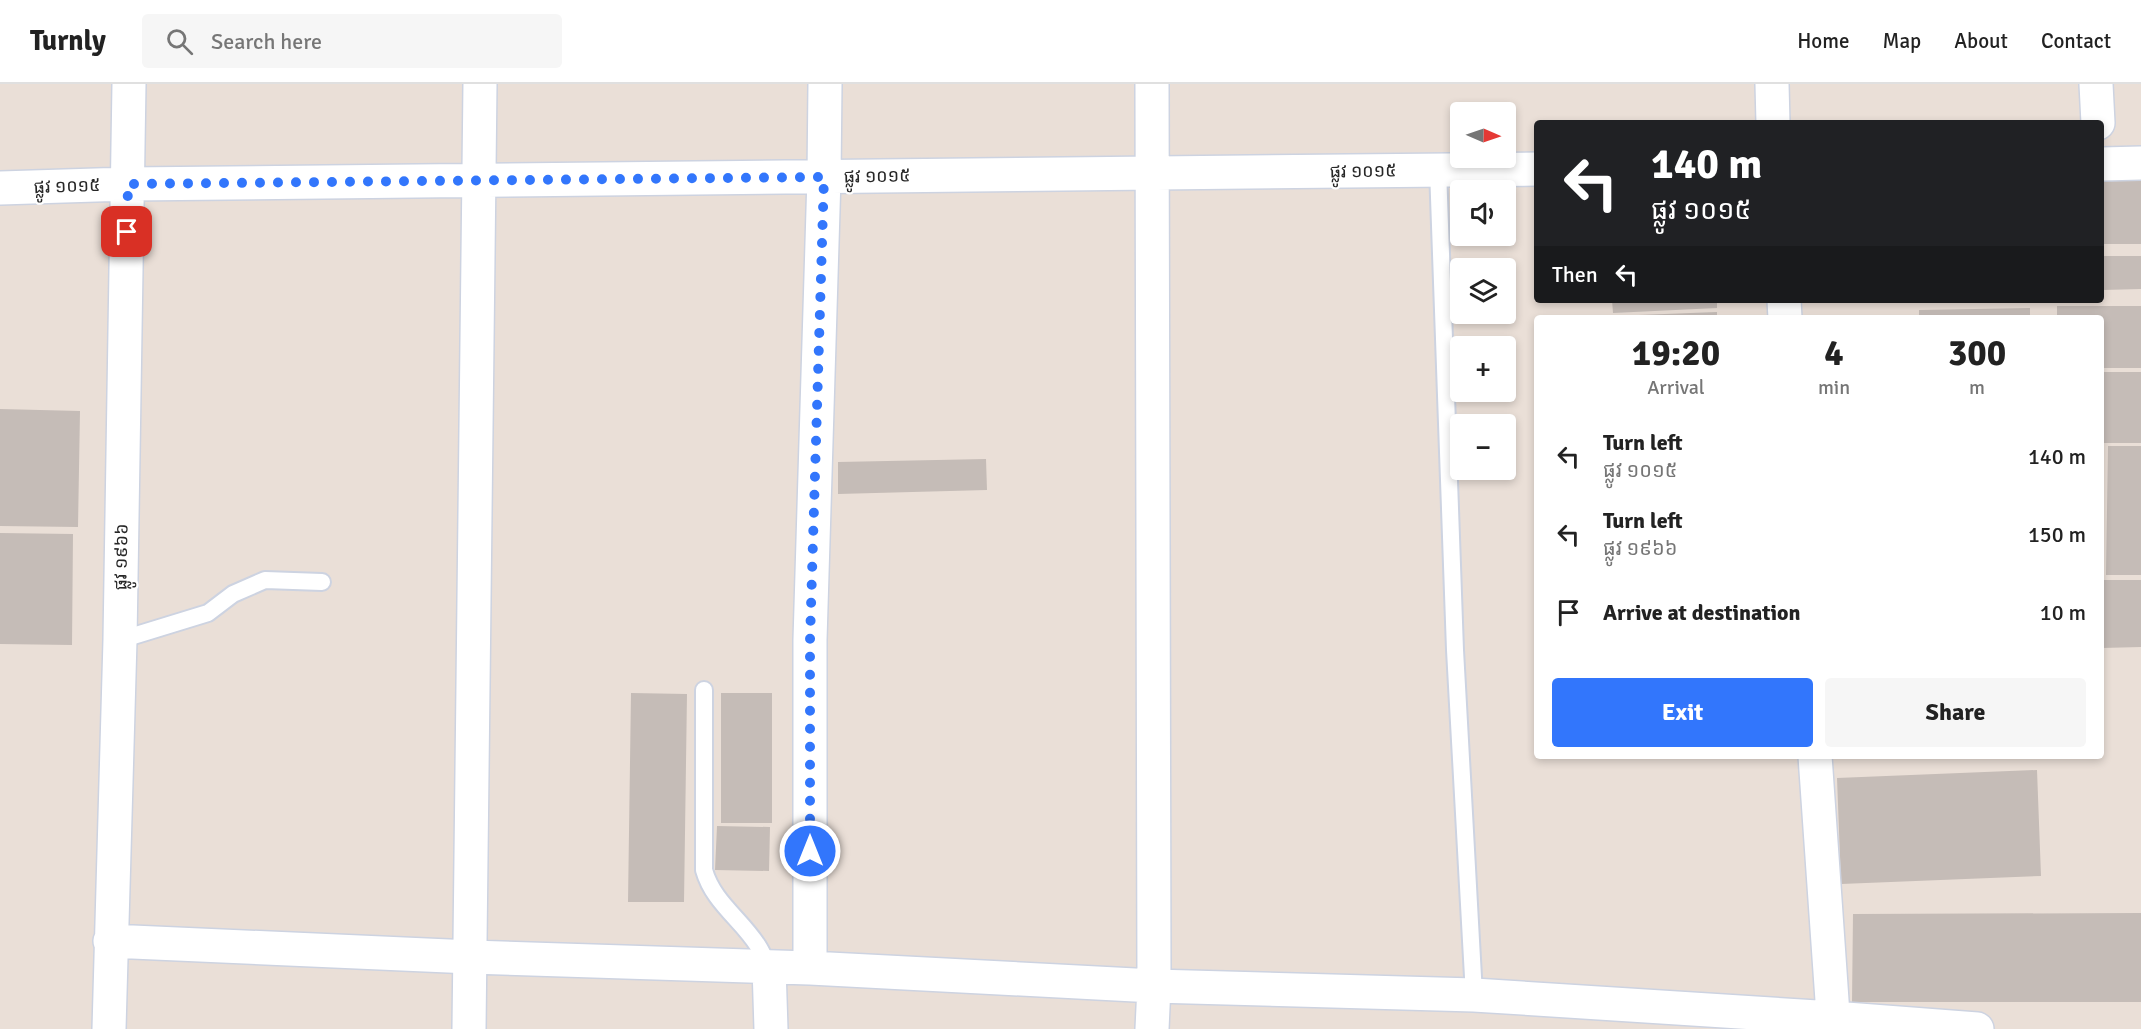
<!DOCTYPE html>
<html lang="en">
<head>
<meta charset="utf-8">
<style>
  body { margin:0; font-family:Signika,"Noto Sans Khmer",sans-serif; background:#f6f6f6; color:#222; height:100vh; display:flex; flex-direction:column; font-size:22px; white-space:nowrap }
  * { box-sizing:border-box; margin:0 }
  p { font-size:20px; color:#767676 }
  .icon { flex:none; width:33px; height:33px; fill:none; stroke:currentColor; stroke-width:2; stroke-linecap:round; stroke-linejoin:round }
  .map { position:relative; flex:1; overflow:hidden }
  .side { position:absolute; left:1534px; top:231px; width:570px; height:444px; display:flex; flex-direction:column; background:#fff; border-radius:6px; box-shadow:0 3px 9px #0003 }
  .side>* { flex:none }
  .top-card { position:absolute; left:1534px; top:36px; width:570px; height:183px; border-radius:6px; box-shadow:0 3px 9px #0003; background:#202124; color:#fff; overflow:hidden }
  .needle { width:39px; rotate:92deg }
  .controls { position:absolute; left:1450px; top:18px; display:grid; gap:12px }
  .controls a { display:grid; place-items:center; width:66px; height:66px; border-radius:6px; background:#fff; box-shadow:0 3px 9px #0003; font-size:30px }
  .pin { position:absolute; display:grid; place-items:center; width:51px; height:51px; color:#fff; margin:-26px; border-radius:12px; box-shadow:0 3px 9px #0006 }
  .me { position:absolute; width:66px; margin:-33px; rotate:0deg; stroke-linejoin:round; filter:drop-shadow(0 0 4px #0008) }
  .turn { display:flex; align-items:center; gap:21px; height:126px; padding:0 18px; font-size:27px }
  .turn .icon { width:78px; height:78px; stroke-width:2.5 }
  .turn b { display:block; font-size:42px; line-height:51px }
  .then { display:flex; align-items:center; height:57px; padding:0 18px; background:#0003; gap:12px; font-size:22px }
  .eta { display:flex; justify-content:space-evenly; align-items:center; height:102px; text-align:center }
  .eta b { font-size:36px; font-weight:800; line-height:42px }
  .primary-button { display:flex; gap:12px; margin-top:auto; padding:12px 18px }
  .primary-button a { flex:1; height:69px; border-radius:6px; background:#3276fc; color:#fff; font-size:24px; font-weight:800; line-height:69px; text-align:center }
  .primary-button a+a { background:#f6f6f6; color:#222 }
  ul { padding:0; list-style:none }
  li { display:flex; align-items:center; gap:18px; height:78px; padding:0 18px }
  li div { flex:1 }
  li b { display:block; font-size:22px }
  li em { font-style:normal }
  header { display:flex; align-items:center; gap:36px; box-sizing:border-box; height:84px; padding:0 30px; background:#fff; border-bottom:2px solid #e0e0e0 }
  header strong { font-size:28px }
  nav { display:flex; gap:33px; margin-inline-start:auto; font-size:21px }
  .search { width:420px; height:54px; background:#f6f6f6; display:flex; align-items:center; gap:15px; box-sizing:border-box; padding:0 21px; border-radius:6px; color:#767676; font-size:22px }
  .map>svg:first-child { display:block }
  .building { fill:#c5bcb7 }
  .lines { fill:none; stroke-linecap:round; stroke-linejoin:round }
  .lane-casing { stroke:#cdd3e1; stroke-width:20 }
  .street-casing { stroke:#cdd3e1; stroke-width:36 }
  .lane { stroke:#fff; stroke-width:16 }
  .street { stroke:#fff; stroke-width:33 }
  .route { stroke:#3276fc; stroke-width:10; stroke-dasharray:0 18 }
  .labels { text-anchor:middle; stroke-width:4.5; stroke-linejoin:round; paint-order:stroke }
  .street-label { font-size:18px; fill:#272727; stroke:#fff }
</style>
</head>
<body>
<header>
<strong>Turnly</strong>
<div class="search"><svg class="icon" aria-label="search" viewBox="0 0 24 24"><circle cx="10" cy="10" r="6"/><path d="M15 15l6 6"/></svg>Search here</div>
<nav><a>Home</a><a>Map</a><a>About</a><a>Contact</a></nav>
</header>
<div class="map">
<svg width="2141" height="945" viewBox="0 0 2141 945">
  <rect width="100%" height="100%" fill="#eadfd7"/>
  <path class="building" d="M 2141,93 L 2141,160 L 2102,160 L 2102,94 Z
    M 2103,172 L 2141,172 L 2141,205 L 2103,206 Z
    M 1612,216 L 1717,216 L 1717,224 L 1613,229 Z
    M 2056,216 L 2090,216 L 2090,219 L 2056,219 Z
    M 2057,222 L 2141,222 L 2141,284 L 2102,284 L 2102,234 L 2057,234 Z
    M 2030,224 L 2030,234 L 1919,234 L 1919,226 Z
    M 1717,228 L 1717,234 L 1612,234 L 1612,232 Z
    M 2102,288 L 2141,288 L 2141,359 L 2102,359 Z
    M 0,325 L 80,327 L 78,443 L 0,442 Z
    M 2108,362 L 2141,362 L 2141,491 L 2106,491 Z
    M 986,375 L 987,406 L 838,410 L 838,378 Z
    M 0,449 L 73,450 L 72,561 L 0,560 Z
    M 2102,496 L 2141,496 L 2141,563 L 2102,564 Z
    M 631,609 L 687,610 L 684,818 L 628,818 Z
    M 721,609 L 772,609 L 772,739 L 721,739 Z
    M 2037,686 L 2041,792 L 1841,800 L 1837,694 Z
    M 717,742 L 770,743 L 769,787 L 715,786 Z
    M 2141,829 L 2141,918 L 1852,918 L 1853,830 Z"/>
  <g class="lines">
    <defs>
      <path id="lane" d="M 1438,85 L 1455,566 L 1474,911
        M 120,556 L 208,529 L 233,510 L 265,496 L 322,498
        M 704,606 L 704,786 C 713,818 741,835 758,862 C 762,868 765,876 769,883"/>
      <path id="street" d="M 1152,0 L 1154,902 L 1152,945
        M 1772,0 L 1773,39
        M 2096,0 L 2098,39
        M 2102,80 L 2141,79
        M 0,104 L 128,100 L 1538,85
        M 1784,216 L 1785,234
        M 1815,672 L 1834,945
        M 110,857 L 471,873 L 810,884 L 1154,902 L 1474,911 L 1833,934 L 1977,945
        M 769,883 L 771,945
        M 810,884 L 810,556 L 824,93 L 825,0
        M 109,945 L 120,556 L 129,0
        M 469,945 L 480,0"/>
    </defs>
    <use href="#lane" class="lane-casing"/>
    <use href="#street" class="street-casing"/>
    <use href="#lane" class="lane"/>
    <use href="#street" class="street"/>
  </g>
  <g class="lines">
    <path class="route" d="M 127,148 L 128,100 L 824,93 L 810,556 L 810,767"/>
  </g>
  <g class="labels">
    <g class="street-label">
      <text transform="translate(1363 87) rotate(-1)" y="6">ផ្លូវ ១០១៥</text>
      <text transform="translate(877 92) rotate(-1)" y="6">ផ្លូវ ១០១៥</text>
      <text transform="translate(67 102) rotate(-2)" y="6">ផ្លូវ ១០១៥</text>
      <text transform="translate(121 473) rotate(-89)" y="6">ផ្លូវ ១៩៦៦</text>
    </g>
  </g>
</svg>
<div class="controls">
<a><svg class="needle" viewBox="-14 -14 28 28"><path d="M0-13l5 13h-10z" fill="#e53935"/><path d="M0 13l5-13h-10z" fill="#767676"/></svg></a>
<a><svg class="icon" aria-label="sound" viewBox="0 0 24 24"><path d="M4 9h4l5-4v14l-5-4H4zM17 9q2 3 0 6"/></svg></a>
<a><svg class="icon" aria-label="layers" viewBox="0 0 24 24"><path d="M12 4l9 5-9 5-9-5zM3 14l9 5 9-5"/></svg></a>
<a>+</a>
<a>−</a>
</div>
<div class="pin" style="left:127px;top:148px;background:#d93025"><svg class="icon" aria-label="arrive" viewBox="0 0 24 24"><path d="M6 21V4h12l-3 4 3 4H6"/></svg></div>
<svg class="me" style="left:810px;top:767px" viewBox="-20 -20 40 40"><circle r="17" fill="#3276fc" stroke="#fff" stroke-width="3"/><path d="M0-11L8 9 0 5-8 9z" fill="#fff"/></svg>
<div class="top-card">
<div class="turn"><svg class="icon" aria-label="left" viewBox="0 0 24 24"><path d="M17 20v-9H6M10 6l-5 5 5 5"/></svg><div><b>140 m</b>ផ្លូវ ១០១៥</div></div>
<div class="then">Then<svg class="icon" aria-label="left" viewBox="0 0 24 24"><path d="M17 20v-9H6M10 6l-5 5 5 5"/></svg></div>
</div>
<section class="side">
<div class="eta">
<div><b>19:20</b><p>Arrival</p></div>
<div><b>4</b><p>min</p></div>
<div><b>300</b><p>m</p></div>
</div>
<ul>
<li><svg class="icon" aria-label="left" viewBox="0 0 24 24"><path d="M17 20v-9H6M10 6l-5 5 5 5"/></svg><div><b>Turn left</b><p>ផ្លូវ ១០១៥</p></div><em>140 m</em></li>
<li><svg class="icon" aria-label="left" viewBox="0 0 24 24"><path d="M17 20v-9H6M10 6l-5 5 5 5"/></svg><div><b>Turn left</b><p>ផ្លូវ ១៩៦៦</p></div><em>150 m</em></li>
<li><svg class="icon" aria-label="arrive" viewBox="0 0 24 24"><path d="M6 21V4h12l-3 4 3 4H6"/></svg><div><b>Arrive at destination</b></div><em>10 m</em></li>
</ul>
<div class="primary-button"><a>Exit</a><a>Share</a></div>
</section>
</div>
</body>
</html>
